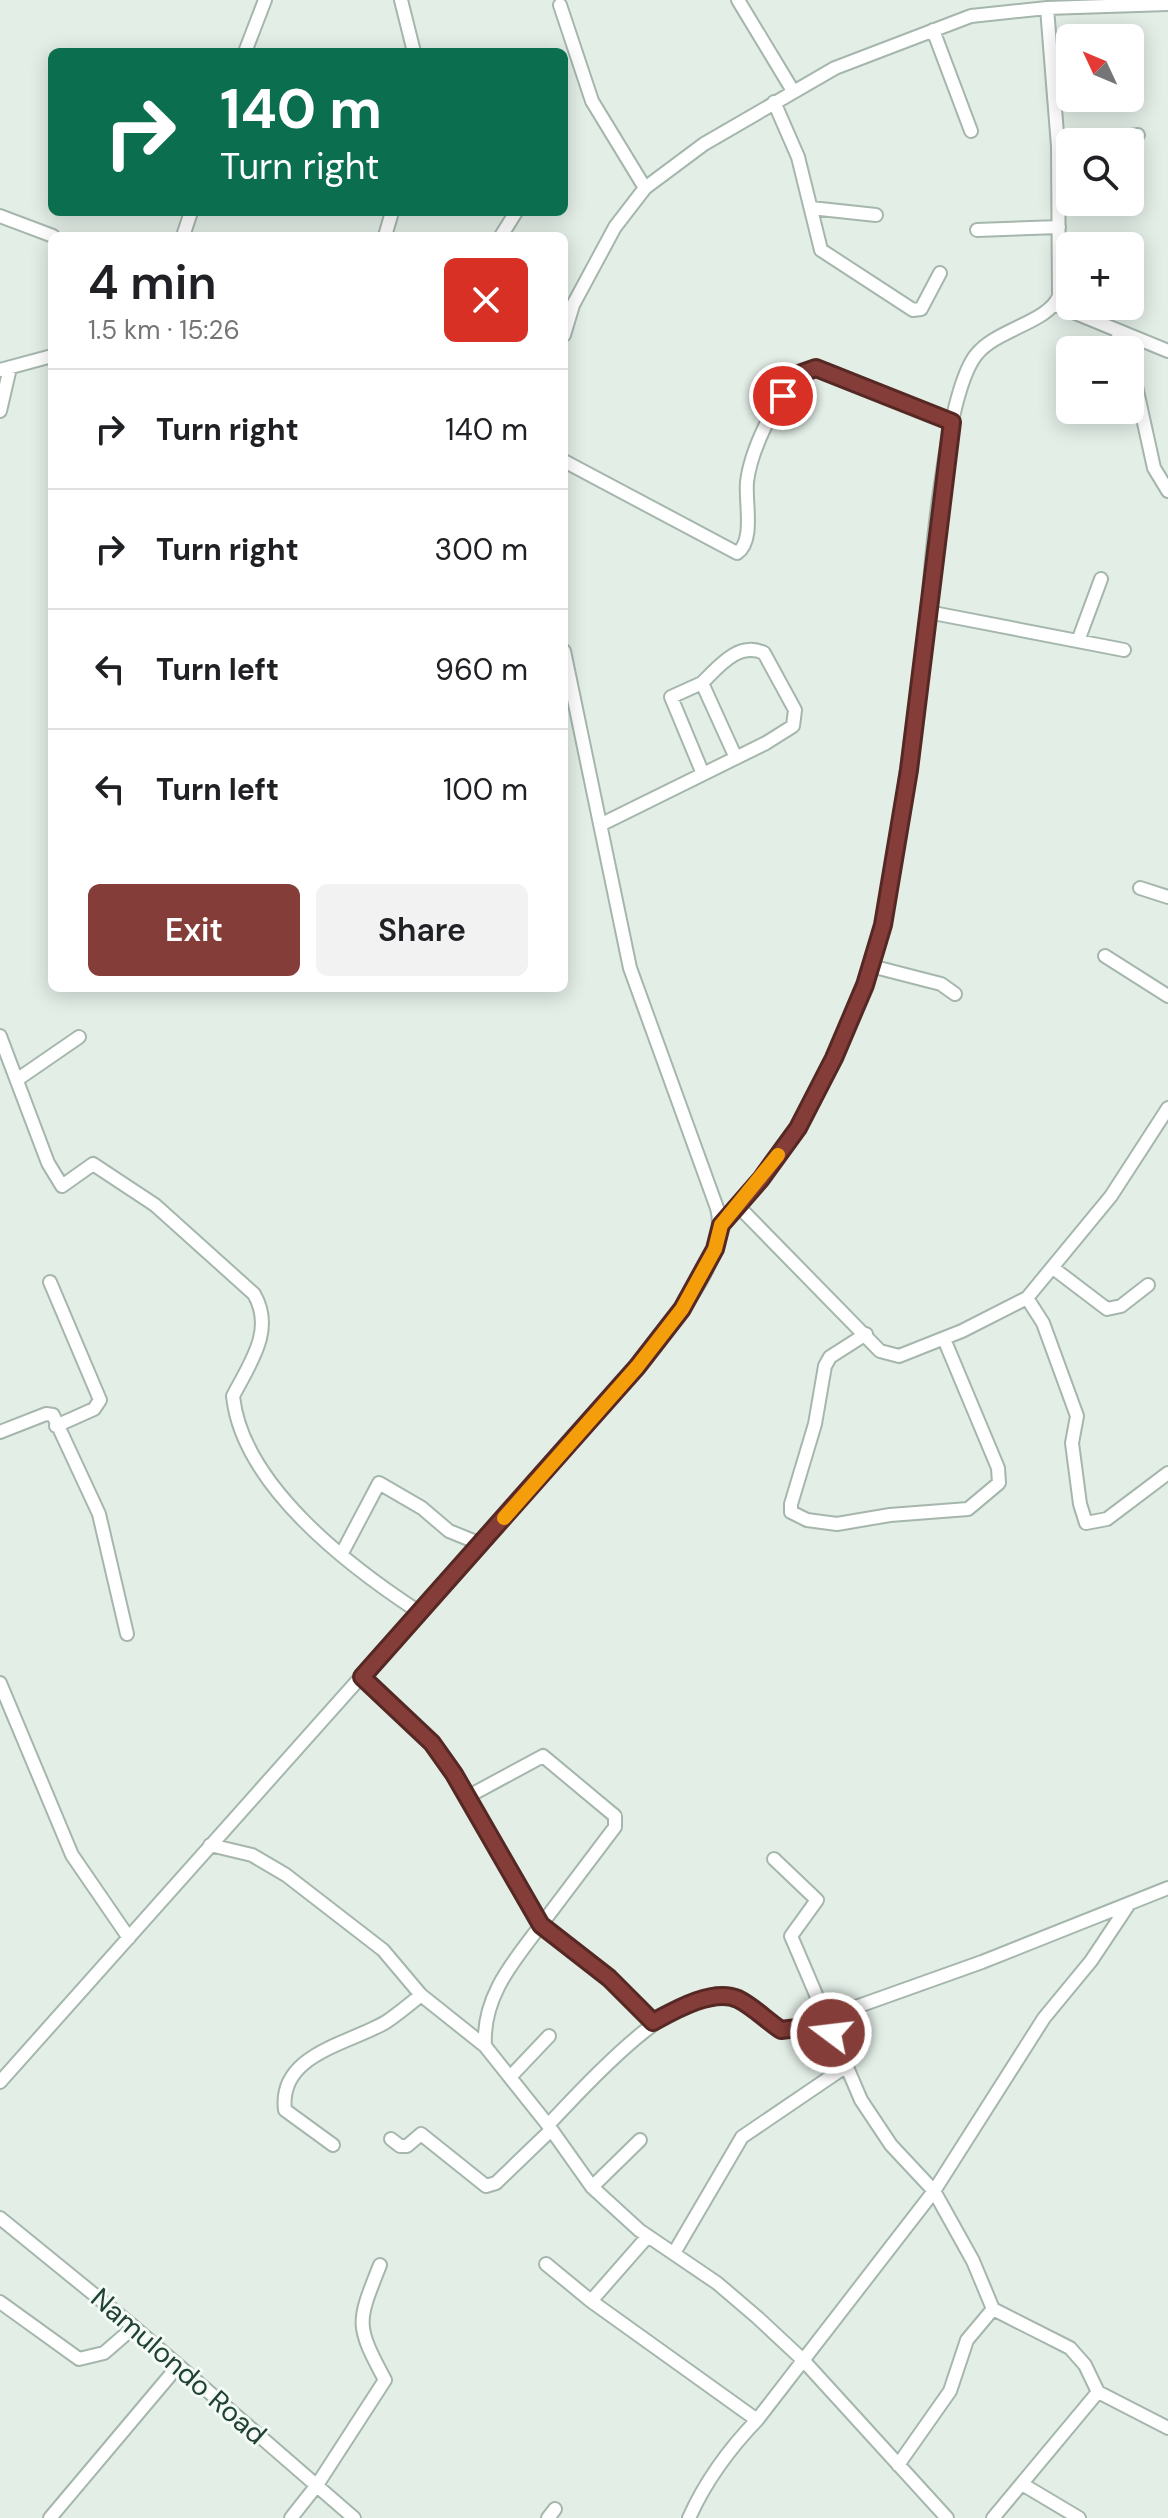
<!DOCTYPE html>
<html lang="en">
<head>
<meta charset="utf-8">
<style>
  body { margin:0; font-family:"DM Sans",sans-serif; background:#f2f2f2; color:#202124; height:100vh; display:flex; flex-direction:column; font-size:30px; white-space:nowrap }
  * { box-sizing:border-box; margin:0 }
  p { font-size:26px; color:#757577 }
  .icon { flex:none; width:44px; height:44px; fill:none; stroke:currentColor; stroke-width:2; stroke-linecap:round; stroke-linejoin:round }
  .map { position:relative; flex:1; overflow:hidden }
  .side { position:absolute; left:48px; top:232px; width:520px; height:760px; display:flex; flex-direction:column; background:#fff; border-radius:12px; box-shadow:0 4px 20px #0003 }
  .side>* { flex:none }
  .banner { position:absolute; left:48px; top:48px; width:520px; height:168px; border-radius:12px; box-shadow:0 4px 20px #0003; background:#0b6e4f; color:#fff; overflow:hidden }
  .needle { width:52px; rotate:314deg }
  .buttons { position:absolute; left:1056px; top:24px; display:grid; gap:16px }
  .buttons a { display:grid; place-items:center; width:88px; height:88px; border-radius:12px; background:#fff; box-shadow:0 4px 20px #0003; font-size:40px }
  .pin { position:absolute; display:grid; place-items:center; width:68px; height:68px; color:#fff; margin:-34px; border:4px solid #fff; border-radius:50%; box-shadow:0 2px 8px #0007 }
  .me { position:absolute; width:88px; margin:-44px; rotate:285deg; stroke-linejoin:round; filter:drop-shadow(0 0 6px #0008) }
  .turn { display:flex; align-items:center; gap:28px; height:168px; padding:0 40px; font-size:36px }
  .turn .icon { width:104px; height:104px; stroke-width:2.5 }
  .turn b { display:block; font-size:56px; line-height:68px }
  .round { display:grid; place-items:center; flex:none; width:84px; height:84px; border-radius:12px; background:#f2f2f2 }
  .summary { display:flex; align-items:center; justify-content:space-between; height:136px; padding:0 40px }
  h1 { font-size:48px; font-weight:600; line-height:60px }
  .action { display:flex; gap:16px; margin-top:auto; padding:16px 40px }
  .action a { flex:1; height:92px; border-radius:12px; background:#843d38; color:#fff; font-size:32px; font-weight:600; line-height:92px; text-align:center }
  .action a+a { background:#f2f2f2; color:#202124 }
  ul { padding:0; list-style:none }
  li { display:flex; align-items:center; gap:24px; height:120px; padding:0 40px; border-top:2px solid #e0e0e0 }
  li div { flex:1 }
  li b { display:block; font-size:30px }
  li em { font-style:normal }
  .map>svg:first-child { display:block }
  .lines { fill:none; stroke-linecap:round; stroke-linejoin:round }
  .minor-casing { stroke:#a5b7ad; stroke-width:16 }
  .minor { stroke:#fff; stroke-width:12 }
  .route-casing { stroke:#562824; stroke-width:20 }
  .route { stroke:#843d38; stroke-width:14 }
  .slow { stroke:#f59e0b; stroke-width:14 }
  .labels { text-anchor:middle; stroke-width:6; stroke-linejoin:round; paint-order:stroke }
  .street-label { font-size:28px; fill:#204233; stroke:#f4faf6 }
</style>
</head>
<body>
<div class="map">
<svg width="1168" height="2518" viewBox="0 0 1168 2518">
  <rect width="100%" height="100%" fill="#e3eee7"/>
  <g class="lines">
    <defs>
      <path id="minor" d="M 401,0 L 414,52
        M 738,0 L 793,91
        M 560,5 L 592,101 L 645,188
        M 1047,8 L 1058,146 L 1059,296 C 1048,323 996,329 976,355 C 946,393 931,559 928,612 L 1124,650
        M 933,30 L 971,131
        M 245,52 L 265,0
        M 774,102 L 798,157 L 821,250 L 913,310 L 921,309 L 940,273
        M 1087,142 L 1138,135
        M 811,208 L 876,215
        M 0,216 L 53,236
        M 977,230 L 1059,227
        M 183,236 L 191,212
        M 385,236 L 392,212
        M 501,236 L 516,212
        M 1056,305 L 1168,351
        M 1116,330 L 1126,350
        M 564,335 L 573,305 L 615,227 L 645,188 L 704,144 L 835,68 L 971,16 L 1047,8 L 1168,4
        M 1130,359 L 1154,468 L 1168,491
        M 0,370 L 52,356
        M 0,411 L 10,368
        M 564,461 L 737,553 C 755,541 745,502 747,482 C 751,448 775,403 796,375 L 816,368 L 826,370 L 952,422
        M 1078,641 L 1101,579
        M 703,774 L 671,697 L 702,683 L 736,758
        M 602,824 L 766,743 L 793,726 L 795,710 L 764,653 C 739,641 719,666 702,683
        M 1140,888 L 1168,897
        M 1105,956 L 1168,996
        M 871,966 L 941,984 L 955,994
        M 0,1036 L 48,1163 L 62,1186 L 93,1164 L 155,1205 L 254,1294 C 275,1330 250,1363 233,1396 C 242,1485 350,1567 419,1612
        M 18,1079 L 79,1037
        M 739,1207 L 880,1351 L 899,1356 L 962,1331 L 1027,1298 L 1111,1196 L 1168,1108
        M 721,1225 L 761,1179 L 798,1128 L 834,1058 L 865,985 L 883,925 L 896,851 L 928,612
        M 1053,1268 L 1107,1309 L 1121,1306 L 1148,1285
        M 50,1282 L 100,1400 L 94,1409 L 56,1426
        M 1027,1298 L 1043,1323 L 1077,1416 L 1072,1443 L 1080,1504 L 1086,1523 L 1107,1519 L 1168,1473
        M 866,1334 L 830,1357 L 825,1366 L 815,1424 L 791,1504 L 791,1512 L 807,1520 L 837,1524 L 890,1515 L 968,1509 L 999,1483 L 998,1468 L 944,1339
        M 0,1432 L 46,1414 L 53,1415 L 99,1514 L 127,1634
        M 342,1553 L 379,1483 L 422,1508 L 449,1531 L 481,1544
        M 362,1677 L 432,1743 L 454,1774 L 541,1925 C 513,1962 482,1997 485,2046 L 548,2125 L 592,2187 L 639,2230 L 717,2283 L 758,2318 L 803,2360 L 947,2518
        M 0,1683 L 72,1855 L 129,1938
        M 467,1797 L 543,1756 L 615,1816 L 615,1827 L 541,1925 L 609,1978 L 653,2022
        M 210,1845 L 252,1855 L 286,1875 L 383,1950 L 421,1995 L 485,2046
        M 774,1859 L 817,1900 L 791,1936 L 861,2100 L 891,2145 L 934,2191 L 973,2261 L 993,2309 L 1070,2348 L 1085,2365 L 1098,2392 L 1168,2428
        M 511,2076 L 549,2036
        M 0,2082 L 637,1367 C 667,1328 731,1261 717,1208 L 630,968 L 564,651
        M 548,2125 C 583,2089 679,1977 735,1998 C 753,2004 765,2020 781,2030 L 797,2028 L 982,1962 L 1168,1888
        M 391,2139 L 400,2146 L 407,2146 L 421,2134 L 486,2186 L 496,2183 L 551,2130
        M 333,2145 L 285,2110 C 278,2054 349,2044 386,2022 C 398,2014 410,2004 421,1995
        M 592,2187 L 640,2140
        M 0,2218 L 134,2327 L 354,2518
        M 674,2253 L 742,2137 L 845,2067
        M 546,2264 L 591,2301 L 757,2420
        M 591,2301 L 648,2236
        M 0,2302 L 79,2359 L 104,2353 L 134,2327
        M 898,2465 L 950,2391 L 967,2340 L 993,2309
        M 1022,2484 L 1079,2518
        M 50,2518 L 178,2366
        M 291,2518 L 317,2485 L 385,2380 C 355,2324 357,2323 380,2265
        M 548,2518 L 555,2509
        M 689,2518 C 706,2480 728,2450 757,2420 L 934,2191 L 1044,2018 L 1091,1961 L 1129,1904
        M 993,2518 L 1098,2392"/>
    </defs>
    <use href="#minor" class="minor-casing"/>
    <use href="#minor" class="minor"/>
  </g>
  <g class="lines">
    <defs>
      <path id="route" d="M 783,396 L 796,375 L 816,368 L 952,422 L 909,770 L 883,925 L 865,985 L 834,1058 L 798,1128 L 761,1179 L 721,1225 L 715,1249 L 682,1309 L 637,1367 L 362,1677 L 432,1743 L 454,1774 L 541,1925 L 609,1978 L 653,2022 C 675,2010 713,1988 738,1999 C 754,2007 766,2020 781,2030 L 797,2028 L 823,2017 L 831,2033"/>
    </defs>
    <use href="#route" class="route-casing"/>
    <use href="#route" class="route"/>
    <path class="slow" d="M 504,1518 L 637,1367 L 682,1309 L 715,1249 L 721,1225 L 778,1155"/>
  </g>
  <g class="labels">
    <g class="street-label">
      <text transform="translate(179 2366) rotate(41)" y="10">Namulondo Road</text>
    </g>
  </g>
</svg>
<div class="buttons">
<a><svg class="needle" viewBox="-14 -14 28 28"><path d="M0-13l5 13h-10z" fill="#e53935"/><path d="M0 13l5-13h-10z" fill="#757577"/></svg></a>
<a><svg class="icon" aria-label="search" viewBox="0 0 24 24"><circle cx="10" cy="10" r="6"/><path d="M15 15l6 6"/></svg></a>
<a>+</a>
<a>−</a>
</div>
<div class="pin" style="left:783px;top:396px;background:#d93025"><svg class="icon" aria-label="arrive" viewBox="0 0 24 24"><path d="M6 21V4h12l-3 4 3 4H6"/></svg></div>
<svg class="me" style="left:831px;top:2033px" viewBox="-20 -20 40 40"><circle r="17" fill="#843d38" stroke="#fff" stroke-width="3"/><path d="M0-11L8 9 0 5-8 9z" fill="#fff"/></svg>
<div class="banner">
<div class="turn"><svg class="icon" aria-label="right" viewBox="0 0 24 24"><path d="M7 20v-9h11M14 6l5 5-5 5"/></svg><div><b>140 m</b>Turn right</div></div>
</div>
<section class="side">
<div class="summary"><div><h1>4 min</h1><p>1.5 km · 15:26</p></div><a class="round" style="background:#d93025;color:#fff"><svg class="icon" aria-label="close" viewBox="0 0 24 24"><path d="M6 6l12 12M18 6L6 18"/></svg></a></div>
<ul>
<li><svg class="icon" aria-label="right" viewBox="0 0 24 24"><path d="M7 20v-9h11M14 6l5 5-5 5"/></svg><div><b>Turn right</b></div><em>140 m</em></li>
<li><svg class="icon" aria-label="right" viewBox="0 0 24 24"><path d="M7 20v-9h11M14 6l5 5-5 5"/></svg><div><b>Turn right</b></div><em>300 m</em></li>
<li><svg class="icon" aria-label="left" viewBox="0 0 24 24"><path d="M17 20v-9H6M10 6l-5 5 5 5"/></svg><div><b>Turn left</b></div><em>960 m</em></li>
<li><svg class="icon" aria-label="left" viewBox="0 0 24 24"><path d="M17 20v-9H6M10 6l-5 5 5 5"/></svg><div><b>Turn left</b></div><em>100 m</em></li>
</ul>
<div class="action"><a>Exit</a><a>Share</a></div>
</section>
</div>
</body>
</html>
